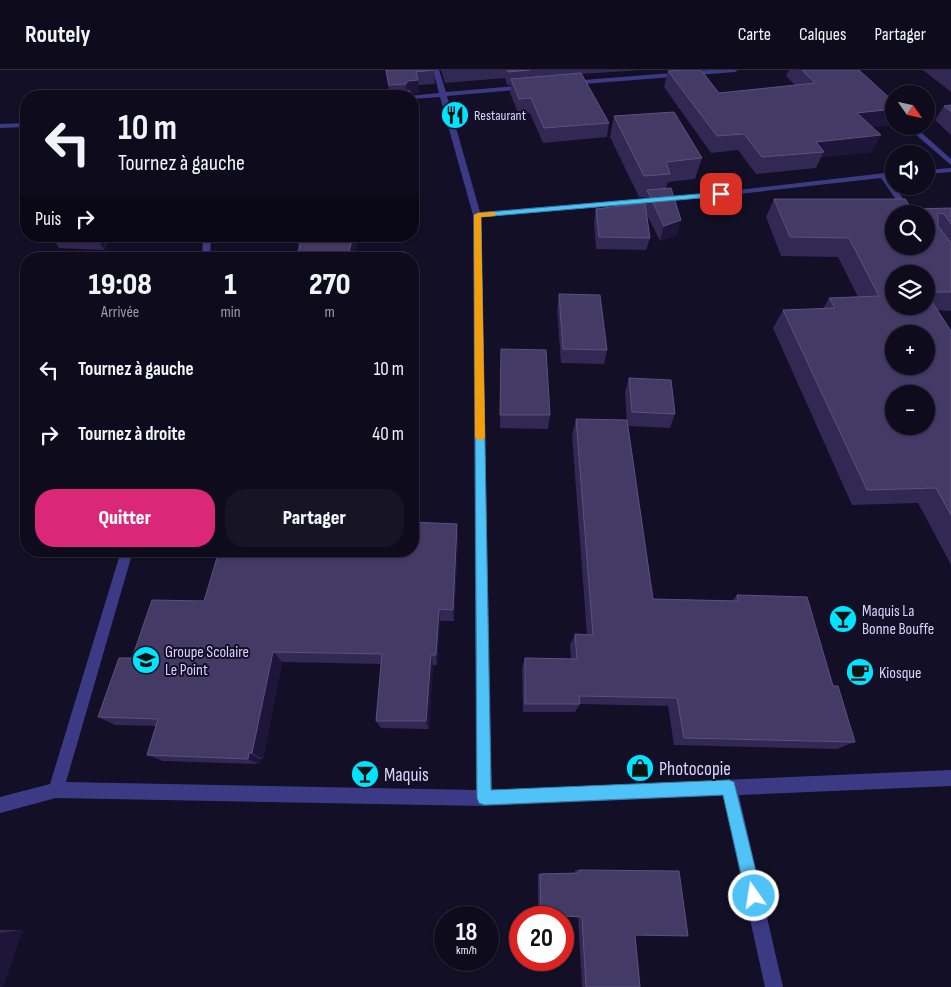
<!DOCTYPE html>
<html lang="fr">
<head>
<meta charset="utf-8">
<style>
  body { margin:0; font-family:"Sofia Sans Condensed",sans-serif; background:#171425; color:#f1f3f6; height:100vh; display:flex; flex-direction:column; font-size:19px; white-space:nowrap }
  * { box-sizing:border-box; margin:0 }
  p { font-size:16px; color:#9b9ba3 }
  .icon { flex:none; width:28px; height:28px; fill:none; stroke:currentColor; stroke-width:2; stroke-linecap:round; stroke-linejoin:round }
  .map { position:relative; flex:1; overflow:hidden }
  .sheet { position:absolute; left:20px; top:182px; width:399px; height:305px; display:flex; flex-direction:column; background:#0e0b1c; border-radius:20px; box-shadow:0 1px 4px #0004,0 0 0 1px #2e2b3b }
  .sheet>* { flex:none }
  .top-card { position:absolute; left:20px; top:20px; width:399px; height:152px; border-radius:20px; box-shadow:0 1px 4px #0004,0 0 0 1px #2e2b3b; background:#0e0b1c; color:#f1f3f6; overflow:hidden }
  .needle { width:32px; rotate:124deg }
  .fabs { position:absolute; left:885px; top:15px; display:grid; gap:10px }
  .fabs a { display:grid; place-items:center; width:50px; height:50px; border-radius:50%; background:#0e0b1c; box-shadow:0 1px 4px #0004,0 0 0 1px #2e2b3b; font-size:25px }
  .speed { position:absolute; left:434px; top:836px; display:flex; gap:10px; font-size:25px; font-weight:700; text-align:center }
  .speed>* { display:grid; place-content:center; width:65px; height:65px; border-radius:50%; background:#0e0b1c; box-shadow:0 1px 4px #0004,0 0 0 1px #2e2b3b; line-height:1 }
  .speed small { font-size:12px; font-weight:400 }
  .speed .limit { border:8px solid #d22; background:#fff; color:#111 }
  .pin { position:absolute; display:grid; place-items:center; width:42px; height:42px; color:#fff; margin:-21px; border-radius:10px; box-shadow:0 2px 8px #0006 }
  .me { position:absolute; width:55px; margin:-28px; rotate:347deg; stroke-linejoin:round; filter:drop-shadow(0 0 4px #0008) }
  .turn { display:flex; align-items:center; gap:18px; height:105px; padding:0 15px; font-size:22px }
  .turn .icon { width:65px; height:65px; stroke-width:2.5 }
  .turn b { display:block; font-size:35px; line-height:42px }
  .then { display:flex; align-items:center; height:48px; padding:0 15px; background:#0003; gap:10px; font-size:19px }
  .eta { display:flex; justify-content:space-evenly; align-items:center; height:85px; text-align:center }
  .eta b { font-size:30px; font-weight:800; line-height:35px }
  .primary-button { display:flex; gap:10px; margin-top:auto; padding:10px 15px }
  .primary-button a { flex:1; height:58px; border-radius:20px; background:#db2777; color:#fff; font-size:20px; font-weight:800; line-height:58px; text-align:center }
  .primary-button a+a { background:#171425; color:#f1f3f6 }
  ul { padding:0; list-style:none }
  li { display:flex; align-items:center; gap:15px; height:65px; padding:0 15px }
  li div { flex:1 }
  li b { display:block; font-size:19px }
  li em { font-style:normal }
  header { display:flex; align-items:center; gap:30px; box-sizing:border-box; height:70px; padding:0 25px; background:#0e0b1c; border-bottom:1px solid #2e2b3b }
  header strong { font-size:24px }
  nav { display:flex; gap:28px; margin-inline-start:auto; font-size:18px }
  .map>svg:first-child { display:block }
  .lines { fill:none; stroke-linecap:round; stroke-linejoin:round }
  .lane { fill:#3d3a85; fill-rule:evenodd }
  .street { fill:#3d3a85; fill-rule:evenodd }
  .wall { fill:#312854; fill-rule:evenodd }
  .shaded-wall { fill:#1d163a }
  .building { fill:#433a66; stroke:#5a527e; fill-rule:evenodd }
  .route { fill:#4fc3f7; stroke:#337fa1 }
  .slow { fill:#f59e0b }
  .labels { text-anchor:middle; stroke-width:4; stroke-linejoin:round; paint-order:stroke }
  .far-poi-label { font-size:14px; fill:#d9d4ff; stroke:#130f26; text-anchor:start }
  .poi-label { font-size:16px; fill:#d9d4ff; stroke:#130f26; text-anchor:start }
  .near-poi-label { font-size:19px; fill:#d9d4ff; stroke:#130f26; text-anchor:start }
</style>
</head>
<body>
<header>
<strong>Routely</strong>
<nav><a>Carte</a><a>Calques</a><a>Partager</a></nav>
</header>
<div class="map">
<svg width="951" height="917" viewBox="0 0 951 917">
  <rect width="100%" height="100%" fill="#130f26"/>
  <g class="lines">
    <path class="lane" d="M 729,709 L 735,711 L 737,717 L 783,917 L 765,917 L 721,717 L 723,711 Z"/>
    <path class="street" d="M 433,0 L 439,0 L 446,22 L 526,15 L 529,17 L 526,19 L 447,26 L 480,142 L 703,124 L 894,102 L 894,106 L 888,107 L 914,144 L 906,144 L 881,108 L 703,128 L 481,147 L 492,720 L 951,700 L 951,716 L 484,736 L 56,728 L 0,743 L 0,727 L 50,714 L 121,481 L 133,481 L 66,712 L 476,720 L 473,145 L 440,27 L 412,29 L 412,26 L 409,26 L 439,23 Z
      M 710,0 L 738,0 L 735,2 L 571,15 L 568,13 L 571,11 Z
      M 26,53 L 26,57 L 0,58 L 0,54 Z
      M 906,56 L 914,56 L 951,89 L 951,95 Z
      M 951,98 L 951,102 L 926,104 L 926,100 Z
      M 203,166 L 211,166 L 210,189 L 202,189 Z"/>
  </g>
  <path class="wall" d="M 385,0 L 434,0 L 435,14 L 418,15 L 419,23 L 410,24 L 389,21 Z
    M 441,0 L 642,0 L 581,4 L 609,53 L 607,67 L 543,73 L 530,43 L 518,43 L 510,23 L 511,15 L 507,15 L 505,8 L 445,13 Z
    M 789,0 L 859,0 L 894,32 L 894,51 L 892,55 L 872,57 L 872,82 L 821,87 L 816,98 L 756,104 L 738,80 L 711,83 L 664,17 L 668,1 L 719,23 L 795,15 L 786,6 Z
    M 923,0 L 951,0 L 951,22 Z
    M 951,35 L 951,65 L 935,50 L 944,36 Z
    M 614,46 L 702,88 L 695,109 L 668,112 L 666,118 L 677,165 L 660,171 L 646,143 L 650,168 L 646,180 L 596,179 L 594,152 L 596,139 L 643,133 L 645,127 L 639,127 L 610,67 Z
    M 774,129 L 912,139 L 951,138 L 951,241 L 938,240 L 951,261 L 951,495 L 918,433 L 852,435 L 773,258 L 783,240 L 823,239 L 829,228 L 858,227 L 838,187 L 781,186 L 766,147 ZM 926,204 L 926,236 L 894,236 Z
    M 51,166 L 113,166 L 104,180 L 59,178 Z
    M 298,166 L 355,182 L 405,182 L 405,189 L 296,189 L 299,179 L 297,172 Z
    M 559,224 L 607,280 L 604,294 L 561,293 L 557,239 Z
    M 501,279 L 550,345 L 548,359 L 500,358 Z
    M 629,308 L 675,344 L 670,358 L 628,356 L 653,529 L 732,531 L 737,525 L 833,616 L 855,672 L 837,679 L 674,675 L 668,636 L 580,634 L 575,642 L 523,642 L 522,598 L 525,588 L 571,589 L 570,575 L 575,564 L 587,565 L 572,365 L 576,349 L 627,352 L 625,322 Z
    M 458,467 L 454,551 L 440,551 L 437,595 L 433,595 L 429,659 L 381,658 L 376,651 L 381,594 L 282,592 L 263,689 L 260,689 L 259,694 L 163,691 L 147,685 L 156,656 L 115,655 L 98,647 L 132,588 L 204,531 Z
    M 575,800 L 579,800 L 635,865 L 640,917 L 582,917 L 578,847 L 541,845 L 538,843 L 538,804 L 575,803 Z
    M 0,860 L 23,860 L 0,917 Z"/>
  <path class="shaded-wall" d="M 418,10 L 419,23 L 410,24 L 410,26 L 407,26 L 406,14 L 408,11 Z
    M 894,39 L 894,51 L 892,55 L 848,60 L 857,43 Z
    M 881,65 L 872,82 L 821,87 L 824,82 L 816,72 Z
    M 681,150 L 677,165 L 660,171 L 664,156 Z
    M 95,166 L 113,166 L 104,180 Z
    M 353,166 L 359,166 L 354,189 L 349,182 Z
    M 457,454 L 458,467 L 454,551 L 453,540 Z
    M 439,539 L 440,551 L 437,595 L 436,585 Z
    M 273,582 L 282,592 L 263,689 L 252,683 Z
    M 431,585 L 433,595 L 429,659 L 426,651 Z
    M 249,683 L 260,689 L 259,694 L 248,689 Z
    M 23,860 L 3,917 L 0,917 L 0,863 Z"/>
  <path class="building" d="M 386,0 L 434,0 L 416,2 L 418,10 L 408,11 L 406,14 L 389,15 Z
    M 507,0 L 530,0 L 508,2 Z
    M 681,0 L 701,0 L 719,23 L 815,13 L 802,0 L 859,0 L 894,32 L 894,39 L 857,43 L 881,65 L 816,72 L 824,82 L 762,87 L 744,64 L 717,66 L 668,1 Z
    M 581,3 L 609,53 L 544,58 L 531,28 L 519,29 L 511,9 Z
    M 378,21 L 410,21 L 409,26 L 377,26 Z
    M 951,35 L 951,42 L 944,36 Z
    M 674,42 L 702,88 L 666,92 L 670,104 L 644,106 L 614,46 Z
    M 671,118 L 681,150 L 664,156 L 647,120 Z
    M 774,129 L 905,129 L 912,139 L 951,138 L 951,154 L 944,144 L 938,143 L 938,156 L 951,173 L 951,222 L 926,222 L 926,204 L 894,204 L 894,236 L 926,236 L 926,223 L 951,261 L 951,445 L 936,418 L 867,420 L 783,240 L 835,238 L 829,228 L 879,226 L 849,168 L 790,167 ZM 894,144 L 926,144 L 926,176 L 894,176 ZM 894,264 L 926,264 L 926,296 L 894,296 ZM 894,324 L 926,324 L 926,356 L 894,356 Z
    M 645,133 L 650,168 L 599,167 L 596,139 Z
    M 298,166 L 353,166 L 349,182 L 405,182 L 404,189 L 296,189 L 301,172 L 297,172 Z
    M 559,224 L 600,225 L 607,280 L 563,279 Z
    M 501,279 L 546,280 L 550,345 L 500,345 Z
    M 629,308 L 671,310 L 675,344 L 632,342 Z
    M 576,349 L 627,350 L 653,529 L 738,531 L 737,525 L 807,527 L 833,616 L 838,616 L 855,672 L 684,668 L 677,628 L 579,626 L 580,634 L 525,634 L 525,588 L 577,589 L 575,564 L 593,565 Z
    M 412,452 L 457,454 L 453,540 L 439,539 L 436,585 L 431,585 L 426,651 L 376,651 L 382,584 L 273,582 L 252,683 L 249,683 L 248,689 L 147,685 L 158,649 L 98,647 L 119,588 L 132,588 L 152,530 L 204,531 L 219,481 L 412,481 Z
    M 579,800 L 679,801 L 688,866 L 635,865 L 640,917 L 586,917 L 582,847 L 541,845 L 540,804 L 579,803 Z"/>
  <path class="route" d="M 721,122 L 725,124 L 724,126 L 481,147 L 491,720 L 729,710 L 734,712 L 762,826 L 760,832 L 754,834 L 748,832 L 746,826 L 723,725 L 484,735 L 479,733 L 477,728 L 474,145 L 478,143 Z"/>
  <path class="slow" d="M 493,142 L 495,142 L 495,146 L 481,147 L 485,367 L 480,371 L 475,367 L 474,145 L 478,143 Z"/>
  <defs>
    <symbol id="restaurant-disc" viewBox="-11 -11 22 22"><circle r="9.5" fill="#00e5ff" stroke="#130f26"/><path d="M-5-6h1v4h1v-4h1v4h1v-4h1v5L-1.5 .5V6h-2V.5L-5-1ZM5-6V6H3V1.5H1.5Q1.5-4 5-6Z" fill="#111"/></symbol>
    <symbol id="bar-disc" viewBox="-11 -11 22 22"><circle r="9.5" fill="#00e5ff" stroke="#130f26"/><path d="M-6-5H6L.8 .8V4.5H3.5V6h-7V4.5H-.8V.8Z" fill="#111"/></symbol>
    <symbol id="school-disc" viewBox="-11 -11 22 22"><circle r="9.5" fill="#00e5ff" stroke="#130f26"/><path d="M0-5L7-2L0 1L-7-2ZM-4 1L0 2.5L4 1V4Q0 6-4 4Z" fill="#111"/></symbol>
    <symbol id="cafe-disc" viewBox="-11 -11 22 22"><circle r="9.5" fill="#00e5ff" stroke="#130f26"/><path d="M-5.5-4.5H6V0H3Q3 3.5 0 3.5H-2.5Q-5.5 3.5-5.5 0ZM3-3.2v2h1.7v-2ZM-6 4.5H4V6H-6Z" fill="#111"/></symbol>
    <symbol id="shop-disc" viewBox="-11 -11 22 22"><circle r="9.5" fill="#00e5ff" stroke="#130f26"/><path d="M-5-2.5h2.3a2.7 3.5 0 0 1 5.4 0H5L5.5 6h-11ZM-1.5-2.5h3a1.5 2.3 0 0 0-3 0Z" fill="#111"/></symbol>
  </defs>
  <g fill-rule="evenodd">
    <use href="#restaurant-disc" x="439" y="29" width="32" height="32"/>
    <use href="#bar-disc" x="827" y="533" width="32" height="32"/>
    <use href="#school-disc" x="130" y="574" width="32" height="32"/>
    <use href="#cafe-disc" x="844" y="586" width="32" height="32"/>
    <use href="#shop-disc" x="624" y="682" width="32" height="32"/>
    <use href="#bar-disc" x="349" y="688" width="32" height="32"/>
  </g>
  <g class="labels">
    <g class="far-poi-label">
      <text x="474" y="50">Restaurant</text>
    </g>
    <g class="poi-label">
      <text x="862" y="546">Maquis La<tspan x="862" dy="18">Bonne Bouffe</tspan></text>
      <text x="165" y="587">Groupe Scolaire<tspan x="165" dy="18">Le Point</tspan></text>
      <text x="879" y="608">Kiosque</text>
    </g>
    <g class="near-poi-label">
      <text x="659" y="705">Photocopie</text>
      <text x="384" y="711">Maquis</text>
    </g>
  </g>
</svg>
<div class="fabs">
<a><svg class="needle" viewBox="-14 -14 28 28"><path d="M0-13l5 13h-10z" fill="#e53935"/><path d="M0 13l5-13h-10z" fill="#9b9ba3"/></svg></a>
<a><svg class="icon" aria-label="sound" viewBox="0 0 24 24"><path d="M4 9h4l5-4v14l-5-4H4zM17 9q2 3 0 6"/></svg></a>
<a><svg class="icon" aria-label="search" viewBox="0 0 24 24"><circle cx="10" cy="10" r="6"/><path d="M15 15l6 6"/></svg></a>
<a><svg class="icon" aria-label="layers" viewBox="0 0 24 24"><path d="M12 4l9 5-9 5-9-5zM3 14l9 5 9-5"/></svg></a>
<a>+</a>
<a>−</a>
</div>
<div class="speed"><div>18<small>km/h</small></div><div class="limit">20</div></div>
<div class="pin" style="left:721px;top:124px;background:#d93025"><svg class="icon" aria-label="arrive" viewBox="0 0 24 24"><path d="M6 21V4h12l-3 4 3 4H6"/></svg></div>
<svg class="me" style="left:754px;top:826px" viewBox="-20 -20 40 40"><circle r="17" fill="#4fc3f7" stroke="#fff" stroke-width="3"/><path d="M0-11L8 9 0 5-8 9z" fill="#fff"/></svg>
<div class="top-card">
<div class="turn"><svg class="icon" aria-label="left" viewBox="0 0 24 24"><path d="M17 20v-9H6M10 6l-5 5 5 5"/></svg><div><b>10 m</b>Tournez à gauche</div></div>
<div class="then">Puis<svg class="icon" aria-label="right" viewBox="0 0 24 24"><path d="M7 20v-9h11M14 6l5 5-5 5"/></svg></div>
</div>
<section class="sheet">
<div class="eta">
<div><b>19:08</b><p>Arrivée</p></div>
<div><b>1</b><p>min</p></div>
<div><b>270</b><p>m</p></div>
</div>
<ul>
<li><svg class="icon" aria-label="left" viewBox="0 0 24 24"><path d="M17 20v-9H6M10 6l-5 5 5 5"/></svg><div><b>Tournez à gauche</b></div><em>10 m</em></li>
<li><svg class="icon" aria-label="right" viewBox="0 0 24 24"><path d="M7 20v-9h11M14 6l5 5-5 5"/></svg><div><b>Tournez à droite</b></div><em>40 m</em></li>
</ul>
<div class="primary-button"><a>Quitter</a><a>Partager</a></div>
</section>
</div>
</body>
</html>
